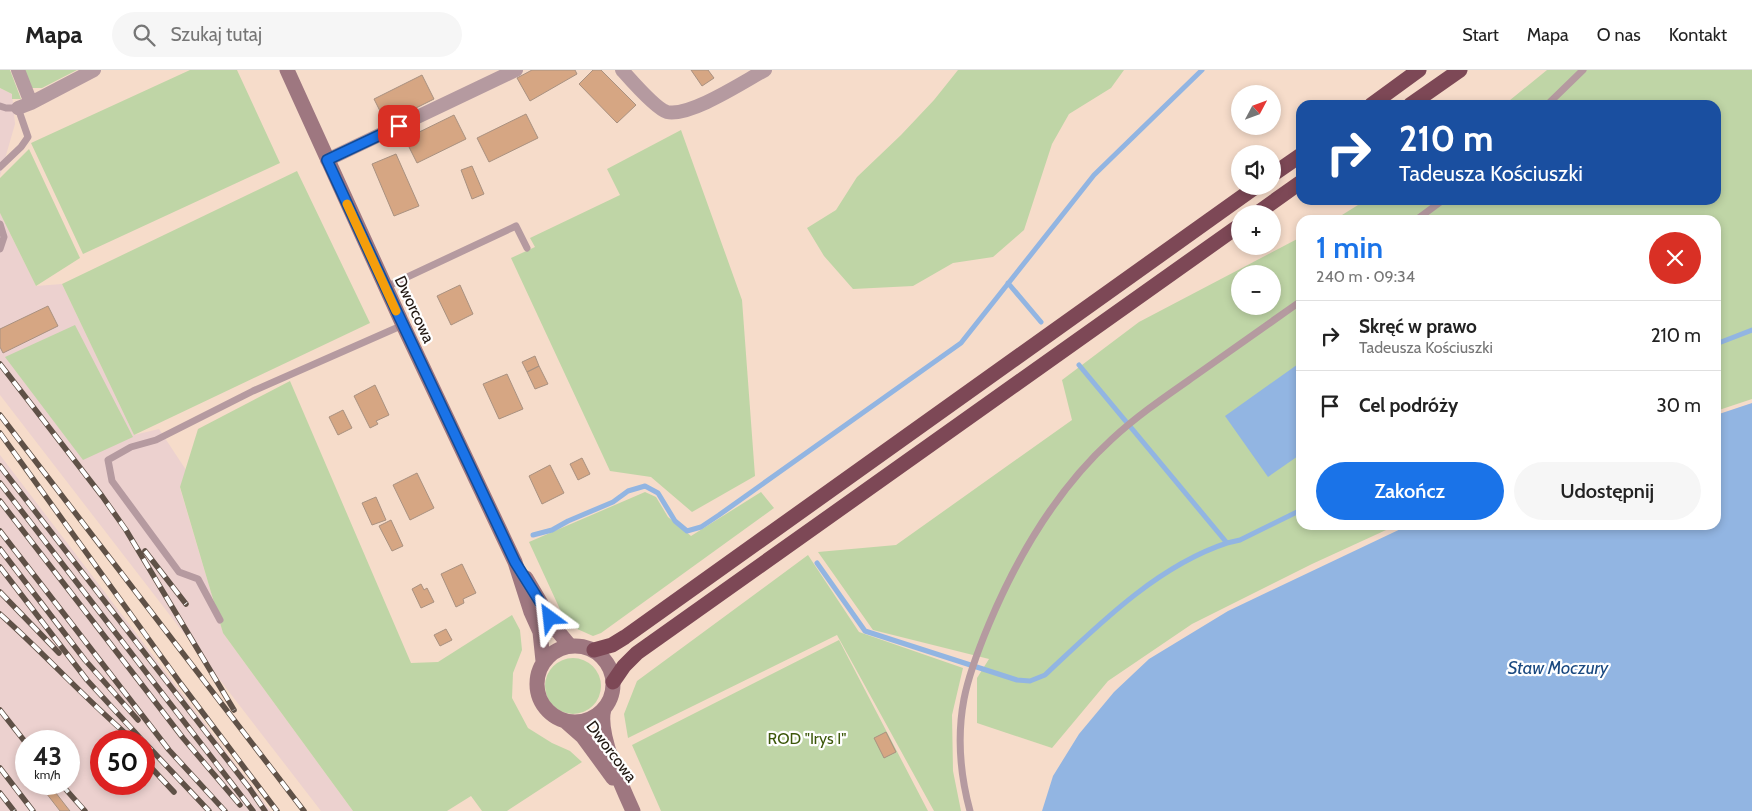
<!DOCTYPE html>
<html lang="pl">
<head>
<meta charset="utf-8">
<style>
  body { margin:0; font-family:Cabin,sans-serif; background:#f6f6f6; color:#222; height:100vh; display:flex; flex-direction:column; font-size:19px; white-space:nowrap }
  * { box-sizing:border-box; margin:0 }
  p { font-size:16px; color:#767676 }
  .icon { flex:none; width:28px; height:28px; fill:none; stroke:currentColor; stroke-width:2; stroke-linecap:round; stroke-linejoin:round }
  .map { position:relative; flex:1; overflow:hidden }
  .sheet { position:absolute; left:1296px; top:145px; width:425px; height:315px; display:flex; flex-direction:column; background:#fff; border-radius:15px; box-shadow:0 2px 8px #0003 }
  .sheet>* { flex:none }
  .banner { position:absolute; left:1296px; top:30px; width:425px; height:105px; border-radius:15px; box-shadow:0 2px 8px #0003; background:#1a4fa0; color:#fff; overflow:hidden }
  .needle { width:32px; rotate:49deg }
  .fabs { position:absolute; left:1231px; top:15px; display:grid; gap:10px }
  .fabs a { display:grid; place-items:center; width:50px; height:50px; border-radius:50%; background:#fff; box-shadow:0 2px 8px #0003; font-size:25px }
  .speed { position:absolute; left:15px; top:660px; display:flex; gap:10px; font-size:25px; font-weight:700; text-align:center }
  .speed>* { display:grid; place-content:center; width:65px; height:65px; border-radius:50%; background:#fff; box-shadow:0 2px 8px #0003; line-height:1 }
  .speed small { font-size:12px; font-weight:400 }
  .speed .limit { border:8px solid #d22; background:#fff; color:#111 }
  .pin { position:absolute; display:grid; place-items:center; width:42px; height:42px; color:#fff; margin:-21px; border-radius:10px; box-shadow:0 2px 8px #0006 }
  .me { position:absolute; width:55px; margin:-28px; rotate:330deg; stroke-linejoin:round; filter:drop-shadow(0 0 4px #0008) }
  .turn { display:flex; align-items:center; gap:18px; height:105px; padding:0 20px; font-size:22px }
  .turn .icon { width:65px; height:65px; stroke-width:2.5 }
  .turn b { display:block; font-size:35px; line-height:42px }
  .round { display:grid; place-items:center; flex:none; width:52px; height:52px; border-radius:26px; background:#f6f6f6 }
  .summary { display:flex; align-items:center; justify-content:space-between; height:85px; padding:0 20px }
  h1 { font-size:30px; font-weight:600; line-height:38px; color:#1a73e8 }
  .cta { display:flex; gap:10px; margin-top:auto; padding:10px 20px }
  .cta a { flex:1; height:58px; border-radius:30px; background:#1a73e8; color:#fff; font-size:20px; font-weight:600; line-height:58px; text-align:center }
  .cta a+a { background:#f6f6f6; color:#222 }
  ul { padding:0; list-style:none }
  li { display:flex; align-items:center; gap:15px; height:70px; padding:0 20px; border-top:1px solid #e0e0e0 }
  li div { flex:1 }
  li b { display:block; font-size:19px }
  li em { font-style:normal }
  header { display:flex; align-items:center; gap:30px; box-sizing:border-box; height:70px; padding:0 25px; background:#fff; border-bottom:1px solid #e0e0e0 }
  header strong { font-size:24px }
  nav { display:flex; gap:28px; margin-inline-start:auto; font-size:18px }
  .search { width:350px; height:45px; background:#f6f6f6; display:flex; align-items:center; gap:12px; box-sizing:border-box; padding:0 18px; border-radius:28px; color:#767676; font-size:19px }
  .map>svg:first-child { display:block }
  .industrial { fill:#ecd1cf; fill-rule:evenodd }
  .green { fill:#bfd5a6; fill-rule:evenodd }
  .water { fill:#92b5e2 }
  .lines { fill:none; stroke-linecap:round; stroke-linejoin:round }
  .stream { stroke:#92b5e2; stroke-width:5 }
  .building { fill:#d6a683; stroke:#a99180 }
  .service { stroke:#b59aa0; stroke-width:7 }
  .minor { stroke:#b59aa0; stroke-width:14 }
  .secondary { stroke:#9e7780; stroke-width:15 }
  .motorway { stroke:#7d4856; stroke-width:15 }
  .rail-casing { stroke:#5f5147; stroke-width:5.5 }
  .rail { stroke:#fff; stroke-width:4; stroke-dasharray:11; stroke-linecap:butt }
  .route-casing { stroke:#114b97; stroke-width:12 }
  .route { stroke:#1a73e8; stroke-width:9 }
  .slow { stroke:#f59e0b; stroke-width:9 }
  .labels { text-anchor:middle; stroke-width:4.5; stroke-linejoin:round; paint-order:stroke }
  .street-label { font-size:16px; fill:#201711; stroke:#fff }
  .park-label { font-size:16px; fill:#3d580b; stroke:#fff }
  .water-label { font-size:18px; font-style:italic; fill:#1a4980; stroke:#fff }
</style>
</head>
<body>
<header>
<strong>Mapa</strong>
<div class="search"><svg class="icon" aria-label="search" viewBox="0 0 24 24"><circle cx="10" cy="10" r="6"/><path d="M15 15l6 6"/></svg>Szukaj tutaj</div>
<nav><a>Start</a><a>Mapa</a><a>O nas</a><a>Kontakt</a></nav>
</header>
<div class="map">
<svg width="1752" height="741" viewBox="0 0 1752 741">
  <rect width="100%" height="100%" fill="#f6dcca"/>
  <path class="industrial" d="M 0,18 L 12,24 L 15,54 L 0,106 Z
    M 0,143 L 36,216 L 62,214 L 134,365 L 159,359 L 186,400 L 180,418 L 223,563 L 353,741 L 321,741 L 0,325 Z
    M 0,385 L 200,647 L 271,741 L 0,741 ZM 26,671 L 69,671 L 69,714 L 26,714 ZM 101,671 L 144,671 L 144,714 L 101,714 Z"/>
  <path class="green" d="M 0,0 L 10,0 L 21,29 L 12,29 L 12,24 L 0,18 Z
    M 23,0 L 77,0 L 42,18 L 32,18 Z
    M 190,0 L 237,0 L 280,93 L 83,184 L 31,73 Z
    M 958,0 L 1124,0 L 1111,18 L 1069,44 L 1052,74 L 1024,160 L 993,187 L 953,193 L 913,216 L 853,219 L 824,186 L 807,158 L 836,140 L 857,107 L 901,65 L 934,30 Z
    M 1547,0 L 1752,0 L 1752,329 L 1716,341 L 1716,150 L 1334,150 L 1366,130 L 1716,130 L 1716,35 L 1504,35 Z
    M 681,60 L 742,230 L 755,406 L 692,442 L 651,407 L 610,401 L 511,188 L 535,177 L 530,168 L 620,125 L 607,99 Z
    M 29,79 L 80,188 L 36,216 L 0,143 L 0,108 Z
    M 297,101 L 370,253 L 134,365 L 62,214 Z
    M 1301,167 L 1301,455 L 1397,455 L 1312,494 L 1192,554 L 1108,611 L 1052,678 L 977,653 L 977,608 L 989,589 L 873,560 L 818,482 L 896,475 L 1072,350 L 1062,310 L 1139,252 ZM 1240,204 L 1272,204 L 1272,236 L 1240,236 Z
    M 75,255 L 133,367 L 83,390 L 5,287 Z
    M 290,311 L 411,593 L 438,592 L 512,545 L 520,560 L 522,580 L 513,603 L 512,628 L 528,658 L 552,673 L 570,681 L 582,692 L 507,741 L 482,741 L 471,726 L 447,741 L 353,741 L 223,563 L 180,417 L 198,359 Z
    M 645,422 L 656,427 L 668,447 L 691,466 L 761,422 L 774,438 L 601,563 L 593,566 L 575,558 L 564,548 L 529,472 Z
    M 808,485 L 859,562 L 963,598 L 952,645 L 953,701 L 961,741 L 934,741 L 837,565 L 628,668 L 624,644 L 637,611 Z
    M 839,570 L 928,741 L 661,741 L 632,675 Z
    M545 616a28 28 0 1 1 56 0a28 28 0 1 1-56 0Z"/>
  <path class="water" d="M 1301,292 L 1301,384 L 1268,407 L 1225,346 Z
    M 1752,333 L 1752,741 L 1042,741 L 1053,706 L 1079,664 L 1114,622 L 1149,589 L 1228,541 L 1409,455 L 1716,455 L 1716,345 Z"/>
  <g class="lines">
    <path class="stream" d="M 1008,213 L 1041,252
      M 1716,274 L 1752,260
      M 1079,295 L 1227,473 L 1240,470 L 1301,440
      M 533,465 L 552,460 L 568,451 L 613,432 L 628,421 L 645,416 L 658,423 L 675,451 L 687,461 L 701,457 L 719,445 L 961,273 L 1094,105 L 1202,0
      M 817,493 L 865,561 L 1017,610 L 1030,611 L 1045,605 C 1098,555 1157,496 1227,473"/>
  </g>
  <path class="building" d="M 532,0 L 575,0 L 577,4 L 530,31 L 517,8 Z
    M 593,0 L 601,0 L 636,35 L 617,53 L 579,14 Z
    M 691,0 L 708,0 L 714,8 L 702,16 Z
    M 422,5 L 434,29 L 386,53 L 374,29 Z
    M 526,44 L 538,68 L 489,92 L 477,68 Z
    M 454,45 L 466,69 L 417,93 L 405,69 Z
    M 396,84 L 419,136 L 394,146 L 372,94 Z
    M 472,96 L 484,124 L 472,129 L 461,100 Z
    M 460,215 L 473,244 L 451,255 L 437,226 Z
    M 48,236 L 58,256 L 3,283 L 0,277 L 0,259 Z
    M 535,286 L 539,296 L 527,302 L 522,292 Z
    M 539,296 L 548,314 L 535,319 L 527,302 Z
    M 507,304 L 523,339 L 499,349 L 483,314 Z
    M 375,315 L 389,345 L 376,351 L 378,354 L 370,358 L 354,326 Z
    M 343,340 L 352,358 L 338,365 L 329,347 Z
    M 582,388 L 590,404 L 578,410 L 570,394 Z
    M 550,395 L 564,423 L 542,434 L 529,406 Z
    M 417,403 L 434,438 L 410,450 L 393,415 Z
    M 376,427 L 386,450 L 372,455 L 362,433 Z
    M 391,450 L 403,476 L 392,481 L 379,456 Z
    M 462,494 L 476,523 L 463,529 L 464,533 L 456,537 L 441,504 Z
    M 421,514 L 424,520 L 427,518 L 434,532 L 421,538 L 412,519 Z
    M 446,559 L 452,570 L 440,576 L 434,565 Z
    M 886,662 L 896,682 L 884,688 L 874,668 Z
    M 49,714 L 66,736 L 70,741 L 60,741 L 43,719 Z"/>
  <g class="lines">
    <path class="service" d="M 1547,35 L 1583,0
      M 0,36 L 6,38 L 18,38 L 28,67 L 21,77 L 0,97
      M 1416,150 L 1443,130
      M 0,154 L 4,167 L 0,179
      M 386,217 L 516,156 L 527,178
      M 220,550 L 198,509 L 179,502 L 112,411 L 108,390 L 131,377 L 156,370 L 253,321 L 403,255
      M 970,741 C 960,704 957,666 964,629 C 969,603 979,578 989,554 C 1018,485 1056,420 1112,369 C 1139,344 1169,324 1199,303 C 1233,279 1267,255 1301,231"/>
    <path class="minor" d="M 18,0 L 31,33
      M 622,0 C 630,9 656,39 667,42 C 690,47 743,12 765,0
      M 18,38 L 31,33 L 94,0
      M 327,90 L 516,0"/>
    <path class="secondary" d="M 287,0 L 403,255 L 515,492 L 531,542 L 540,562 L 543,591
      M 526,508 L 556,559 L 570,576
      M537 614a38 38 0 1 1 76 0a38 38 0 1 1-76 0Z
      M 604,639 C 597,663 622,717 633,741
      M 566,652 L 583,667 L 613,708"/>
    <path class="motorway" d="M 1371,35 L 1419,0
      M 1410,35 L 1460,0
      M 1272,105 L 1301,85
      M 1256,144 L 1301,112
      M 594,580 L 612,575 L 625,567 L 1257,116
      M 613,612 L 624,596 L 637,583 L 1240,155"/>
    <defs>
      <path id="rail" d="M 0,294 L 102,426 L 126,460 L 234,640
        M 0,345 L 304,741
        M 0,363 L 181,614 L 277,741
        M 0,396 L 250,719 L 265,741
        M 0,413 L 253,741
        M 0,431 L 183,668 L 240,735
        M 0,461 L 169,680 L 225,741
        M 0,479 L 85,590 L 138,650
        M 145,481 L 186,534
        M 0,497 L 87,610 L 143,671
        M 0,522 L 59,583
        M 0,544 C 45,584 85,629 131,668
        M 0,640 L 26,673
        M 144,672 L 209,741
        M 144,690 L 174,722
        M 0,698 L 33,741
        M 61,714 L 85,741
        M 0,723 L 14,741"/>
    </defs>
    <use href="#rail" class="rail-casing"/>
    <use href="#rail" class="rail"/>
  </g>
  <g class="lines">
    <defs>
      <path id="route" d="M 399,56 L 327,90 L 397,242 L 515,492 L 550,548"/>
    </defs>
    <use href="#route" class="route-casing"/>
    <use href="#route" class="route"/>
    <path class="slow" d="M 347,134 L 396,241"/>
  </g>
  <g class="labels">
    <g class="street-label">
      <text transform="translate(415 239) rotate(65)" y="6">Dworcowa</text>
      <text transform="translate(612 681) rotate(53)" y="6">Dworcowa</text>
    </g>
    <g class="park-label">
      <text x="807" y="674">ROD "Irys I"</text>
    </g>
    <g class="water-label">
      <text x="1558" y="604">Staw Moczury</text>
    </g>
  </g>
</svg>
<div class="fabs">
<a><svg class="needle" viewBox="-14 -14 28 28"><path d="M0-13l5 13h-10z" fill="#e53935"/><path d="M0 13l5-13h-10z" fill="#767676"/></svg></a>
<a><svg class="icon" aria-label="sound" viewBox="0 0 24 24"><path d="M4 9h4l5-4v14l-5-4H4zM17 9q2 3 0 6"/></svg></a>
<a>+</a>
<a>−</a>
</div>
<div class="speed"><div>43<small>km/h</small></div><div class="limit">50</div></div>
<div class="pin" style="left:399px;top:56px;background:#d93025"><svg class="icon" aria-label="arrive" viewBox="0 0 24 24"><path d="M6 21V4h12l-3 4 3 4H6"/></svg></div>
<svg class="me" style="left:550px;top:548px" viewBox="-20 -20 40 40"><path d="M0-17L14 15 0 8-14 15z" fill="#1a73e8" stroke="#fff" stroke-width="4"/></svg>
<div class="banner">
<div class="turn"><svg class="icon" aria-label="right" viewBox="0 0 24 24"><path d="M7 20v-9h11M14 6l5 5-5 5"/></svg><div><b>210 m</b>Tadeusza Kościuszki</div></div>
</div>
<section class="sheet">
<div class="summary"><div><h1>1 min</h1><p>240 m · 09:34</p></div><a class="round" style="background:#d93025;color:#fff"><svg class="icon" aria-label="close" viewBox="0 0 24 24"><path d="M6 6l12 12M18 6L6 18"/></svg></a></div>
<ul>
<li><svg class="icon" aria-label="right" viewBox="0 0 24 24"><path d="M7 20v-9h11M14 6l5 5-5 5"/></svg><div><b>Skręć w prawo</b><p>Tadeusza Kościuszki</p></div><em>210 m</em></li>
<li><svg class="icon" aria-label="arrive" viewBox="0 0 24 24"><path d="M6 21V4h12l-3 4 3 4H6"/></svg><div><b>Cel podróży</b></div><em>30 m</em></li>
</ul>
<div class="cta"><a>Zakończ</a><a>Udostępnij</a></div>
</section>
</div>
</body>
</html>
